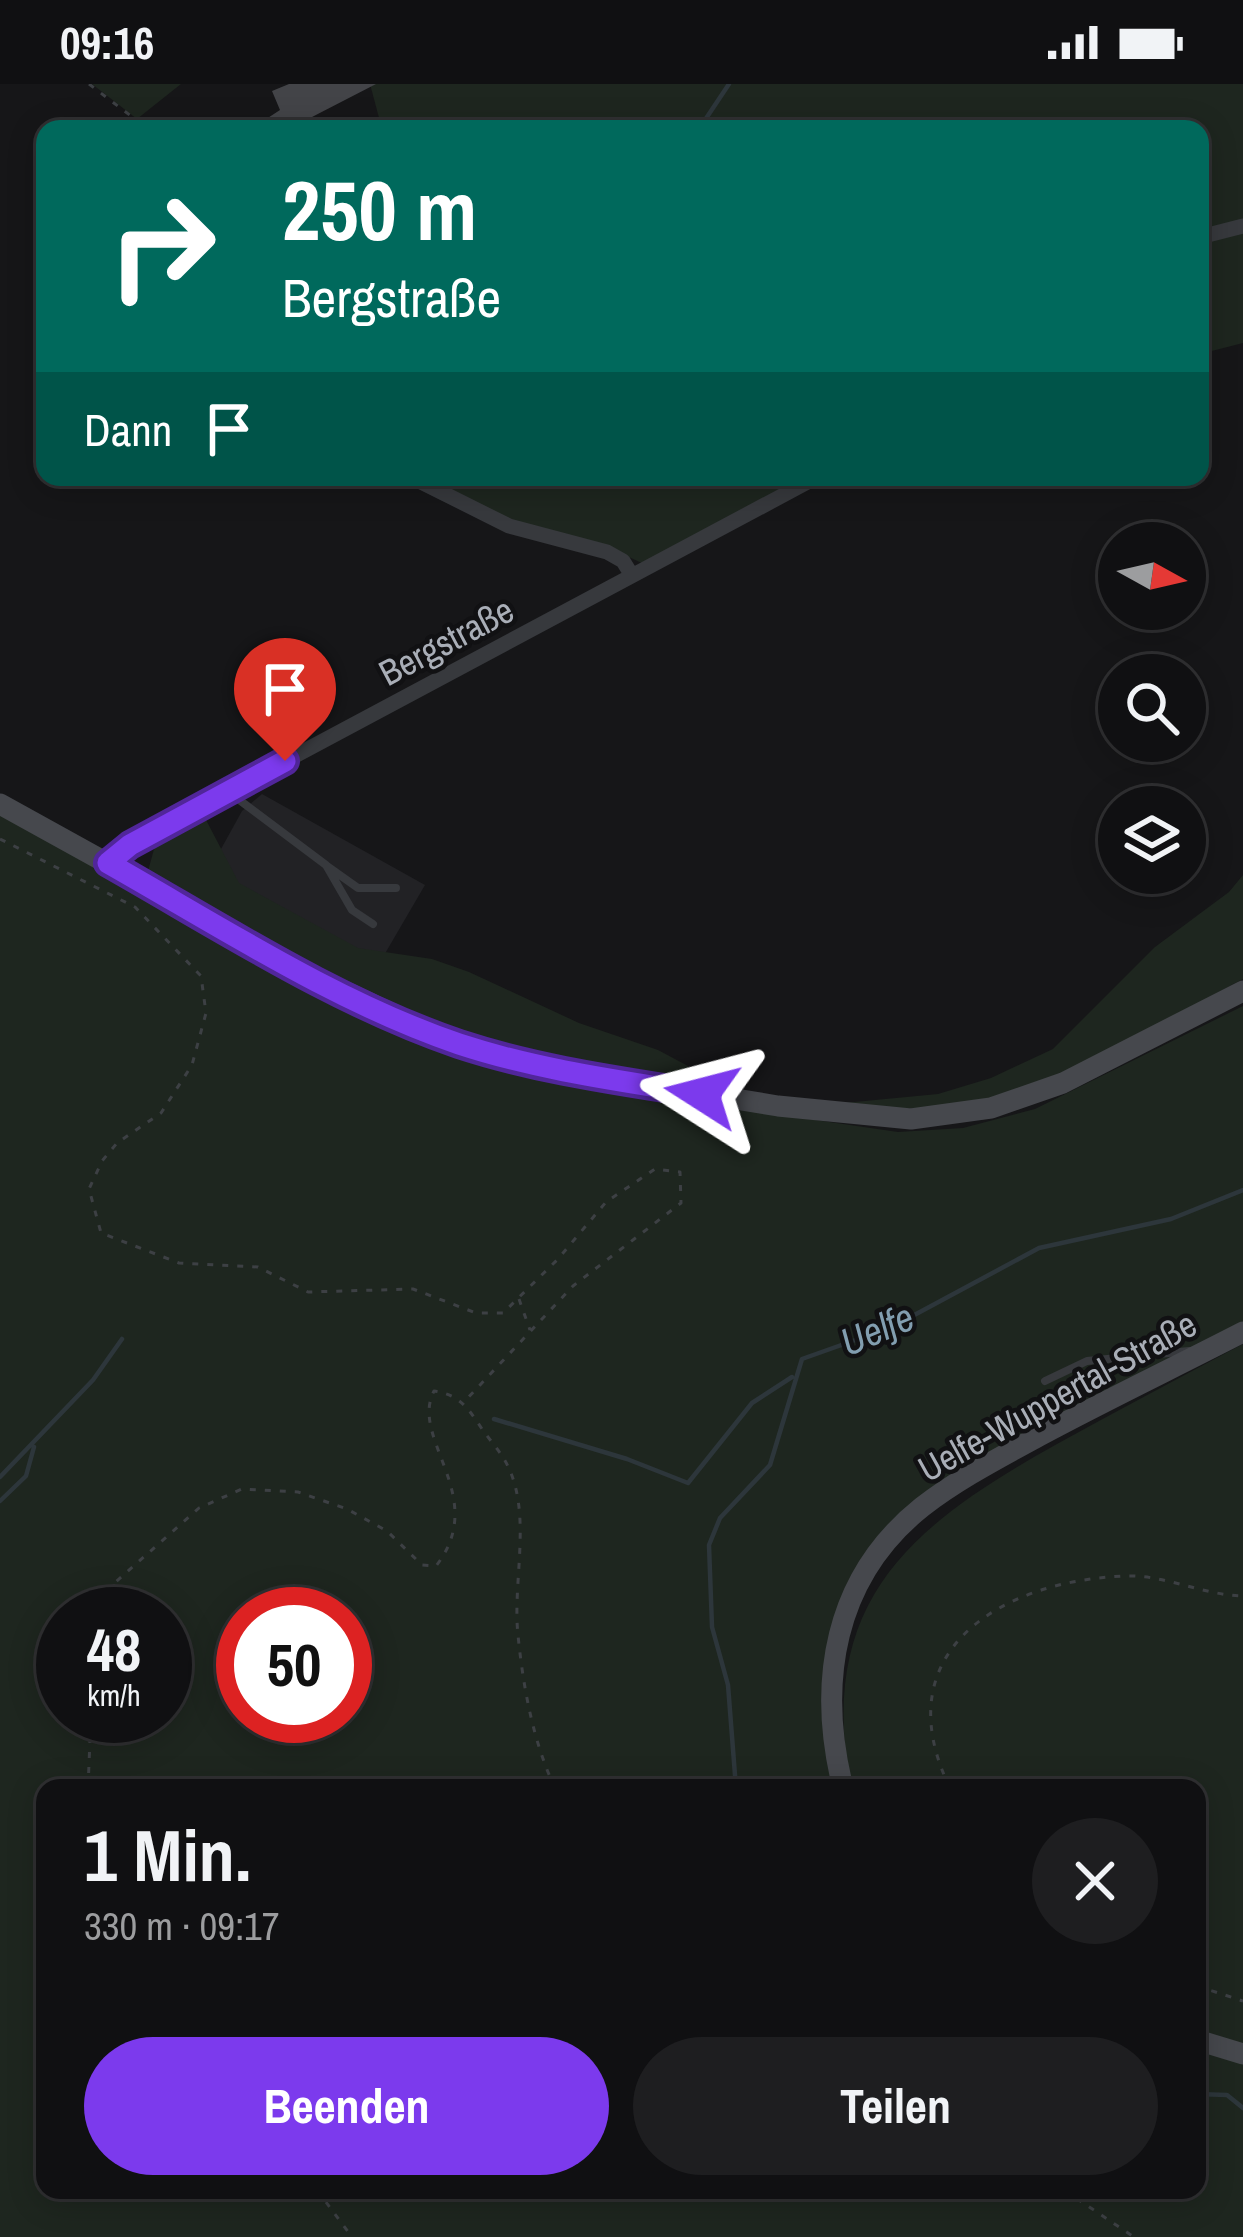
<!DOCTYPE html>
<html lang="de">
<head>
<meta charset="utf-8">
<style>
  body { margin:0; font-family:"Archivo Narrow",sans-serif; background:#1e1e20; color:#f1f3f6; height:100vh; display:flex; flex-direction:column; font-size:45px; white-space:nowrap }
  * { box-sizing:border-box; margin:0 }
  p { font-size:39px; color:#9c9d9f }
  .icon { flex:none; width:66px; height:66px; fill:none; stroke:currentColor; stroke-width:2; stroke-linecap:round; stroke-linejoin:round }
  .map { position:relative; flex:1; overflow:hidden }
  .panel { position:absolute; left:36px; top:1695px; width:1170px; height:420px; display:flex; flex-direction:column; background:#101012; border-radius:24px; box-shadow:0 6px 30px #0003,0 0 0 3px #303032 }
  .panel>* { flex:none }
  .top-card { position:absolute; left:36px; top:36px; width:1173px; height:366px; border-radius:24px; box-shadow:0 6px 30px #0003,0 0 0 3px #303032; background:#00695c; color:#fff; overflow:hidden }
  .needle { width:78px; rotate:98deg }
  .buttons { position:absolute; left:1098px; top:438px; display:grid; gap:24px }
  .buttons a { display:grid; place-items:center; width:108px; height:108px; border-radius:50%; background:#101012; box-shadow:0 6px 30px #0003,0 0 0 3px #303032; font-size:60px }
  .speed { position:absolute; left:36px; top:1503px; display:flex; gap:24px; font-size:60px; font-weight:700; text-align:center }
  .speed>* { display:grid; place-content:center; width:156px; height:156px; border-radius:50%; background:#101012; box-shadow:0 6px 30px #0003,0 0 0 3px #303032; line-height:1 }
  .speed small { font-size:30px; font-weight:400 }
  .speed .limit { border:18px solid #d22; background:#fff; color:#111 }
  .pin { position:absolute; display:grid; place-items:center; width:102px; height:102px; color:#fff; margin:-123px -51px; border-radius:50% 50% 50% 0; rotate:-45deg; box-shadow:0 0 12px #0007 }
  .pin .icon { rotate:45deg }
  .me { position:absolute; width:132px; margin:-66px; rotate:279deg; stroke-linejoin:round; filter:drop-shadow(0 0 9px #0008) }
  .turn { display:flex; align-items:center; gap:42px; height:252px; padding:0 48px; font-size:54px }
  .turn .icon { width:156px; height:156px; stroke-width:2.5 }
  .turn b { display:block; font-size:84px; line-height:102px }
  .then { display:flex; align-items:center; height:114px; padding:0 48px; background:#0003; gap:24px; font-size:45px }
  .round { display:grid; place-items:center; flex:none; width:126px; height:126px; border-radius:63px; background:#1e1e20 }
  .headline { display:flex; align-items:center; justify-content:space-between; height:204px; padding:0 48px }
  h1 { font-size:72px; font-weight:800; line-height:90px }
  .action { display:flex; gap:24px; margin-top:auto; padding:24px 48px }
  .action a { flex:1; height:138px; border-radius:72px; background:#7c3aed; color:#fff; font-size:48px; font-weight:800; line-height:138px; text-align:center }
  .action a+a { background:#1e1e20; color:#f1f3f6 }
  .status { display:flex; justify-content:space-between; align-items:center; height:84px; padding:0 60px; background:#101012; direction:ltr }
  .status svg { height:33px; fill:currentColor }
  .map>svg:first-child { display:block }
  .built { fill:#222225 }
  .green { fill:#1e261f; fill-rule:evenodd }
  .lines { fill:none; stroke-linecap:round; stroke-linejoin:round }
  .stream { stroke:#2d363b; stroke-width:4.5 }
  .building { fill:#434448 }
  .path { stroke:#3d4044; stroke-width:3; stroke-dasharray:6 9; stroke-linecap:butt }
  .lane { stroke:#37393d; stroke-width:8 }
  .street { stroke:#37393d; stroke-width:15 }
  .secondary { stroke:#46484d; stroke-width:21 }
  .route-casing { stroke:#51269a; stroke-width:30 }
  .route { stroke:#7c3aed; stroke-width:21 }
  .labels { text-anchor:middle; stroke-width:9; stroke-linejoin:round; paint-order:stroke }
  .street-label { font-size:36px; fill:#a9aeb7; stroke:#111113 }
  .water-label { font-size:39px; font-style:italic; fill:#829eb0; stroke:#111113 }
</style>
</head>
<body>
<div class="status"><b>09:16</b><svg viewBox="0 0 49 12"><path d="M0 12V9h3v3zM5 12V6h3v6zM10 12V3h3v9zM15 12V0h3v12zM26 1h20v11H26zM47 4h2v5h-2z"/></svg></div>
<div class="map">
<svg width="1243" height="2153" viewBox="0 0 1243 2153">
  <rect width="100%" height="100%" fill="#161618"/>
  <path class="built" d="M 262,710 L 425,801 L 376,885 L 205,794 L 242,727 Z"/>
  <path class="green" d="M 92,0 L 181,0 L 137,35 Z
    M 370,0 L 1243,0 L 1243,259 L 1200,270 L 1200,45 L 382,45 Z
    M 414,393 L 813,393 L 644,480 L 616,467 L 509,439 Z
    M 0,731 L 407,951 L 555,998 L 898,1048 L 963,1044 L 1035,1025 L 1243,922 L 1243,1248 L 1061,1340 L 903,1440 L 836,1560 L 843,1704 L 45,1704 L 45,2106 L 1197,2106 L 1197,1956 L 1243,1970 L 1243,2153 L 0,2153 ZM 63,1530 L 165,1530 L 165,1632 L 63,1632 ZM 243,1530 L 345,1530 L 345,1632 L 243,1632 Z
    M 205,734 L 239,799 L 358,864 L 432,875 L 469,888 L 579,939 L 658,966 L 688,982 L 687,996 C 615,984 538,976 469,951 C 356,912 252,845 148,787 L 156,758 Z
    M 1243,791 L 1243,895 C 1156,941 1069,998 972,1018 C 923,1028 872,1024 823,1021 L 938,1010 L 991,994 L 1053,965 L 1155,863 L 1229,808 Z
    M 1243,1260 L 1243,1966 L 1197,1952 L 1197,1704 L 851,1704 C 816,1519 908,1443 1057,1360 C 1118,1326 1181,1293 1243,1260 Z"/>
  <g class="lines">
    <path class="stream" d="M 693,45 L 703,39 L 729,0
      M 494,1335 L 627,1375 L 688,1399 L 752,1319 L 792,1293
      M 0,1393 L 93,1296 L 122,1255
      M 0,1417 L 26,1392 L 34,1363
      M 736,1704 L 728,1601 L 712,1543 L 709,1461 L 720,1434 L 770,1381 L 802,1275 L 892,1243 L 1039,1164 L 1171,1135 L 1243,1106
      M 1197,2010 L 1227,2011 L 1243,2024"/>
  </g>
  <path class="building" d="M 289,0 L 376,0 L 312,33 L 316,45 L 251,45 L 280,26 L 272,7 Z"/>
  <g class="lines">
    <path class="path" d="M 89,0 L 148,45
      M 0,755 L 135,823 L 201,892 L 206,929 L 192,981 L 161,1029 L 117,1059 L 102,1077 L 89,1105 L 101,1149 L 179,1179 L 258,1183 L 308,1208 L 413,1205 L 476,1229 L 503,1229 L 558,1175 L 606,1118 L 655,1085 L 680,1088 L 681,1119 L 573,1202 L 464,1318
      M 519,1215 L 530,1246
      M 87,1530 L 92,1519 L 199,1424 L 242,1405 L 298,1408 L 347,1425 L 387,1447 L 422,1481 L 436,1482 C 490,1413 409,1355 434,1307 C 460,1311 468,1324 482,1345 C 489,1355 498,1365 504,1375 C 534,1425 512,1495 518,1551 C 523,1602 533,1658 555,1704
      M 88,1704 L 91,1632
      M 950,1704 C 883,1567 1002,1496 1126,1492 C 1167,1491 1202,1511 1243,1512
      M 1197,1902 L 1243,1917
      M 317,2106 L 352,2153
      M 1064,2106 L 1134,2153"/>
    <path class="lane" d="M 230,709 L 326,781 L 352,826 L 373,840
      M 327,782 L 358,804 L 396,804
      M 1045,1297 L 1087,1277 L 1189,1267"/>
    <path class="street" d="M 1200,153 L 1243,142
      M 411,393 L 509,442 L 607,468 L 623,477 L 631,490
      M 108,779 L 130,761 L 188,729 L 817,393"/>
    <path class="secondary" d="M 0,720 L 306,889 L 444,954 L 557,986 L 778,1022 L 911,1035 L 991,1024 L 1063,999 L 1243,907
      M 843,1704 C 817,1599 833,1494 922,1423 C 958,1395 999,1374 1039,1352 C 1106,1316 1175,1283 1243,1248
      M 1197,1956 L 1243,1970"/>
  </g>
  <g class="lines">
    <defs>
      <path id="route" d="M 285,677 L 130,761 L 108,779 C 221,843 336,918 459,960 C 538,986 621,997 702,1010"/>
    </defs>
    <use href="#route" class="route-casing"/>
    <use href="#route" class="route"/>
  </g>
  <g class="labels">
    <g class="street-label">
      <text transform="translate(446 557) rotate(-28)" y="13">Bergstraße</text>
      <text transform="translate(1057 1312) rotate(-29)" y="13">Uelfe-Wuppertal-Straße</text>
    </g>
    <g class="water-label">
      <text transform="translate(877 1245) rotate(-23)" y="14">Uelfe</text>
    </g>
  </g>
</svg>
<div class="buttons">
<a><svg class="needle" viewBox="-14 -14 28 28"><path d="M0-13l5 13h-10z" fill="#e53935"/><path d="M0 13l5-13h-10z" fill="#9c9d9f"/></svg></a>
<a><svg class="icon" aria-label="search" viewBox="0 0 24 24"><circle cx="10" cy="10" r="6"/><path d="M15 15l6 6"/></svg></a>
<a><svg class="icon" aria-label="layers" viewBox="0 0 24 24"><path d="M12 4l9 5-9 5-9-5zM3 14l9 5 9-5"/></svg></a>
</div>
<div class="speed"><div>48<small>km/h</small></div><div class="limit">50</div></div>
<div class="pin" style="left:285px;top:677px;background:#d93025"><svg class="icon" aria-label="arrive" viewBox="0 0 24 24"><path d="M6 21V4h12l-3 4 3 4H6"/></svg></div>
<svg class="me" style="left:702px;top:1010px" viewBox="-20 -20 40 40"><path d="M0-17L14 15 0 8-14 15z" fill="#7c3aed" stroke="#fff" stroke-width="4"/></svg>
<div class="top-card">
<div class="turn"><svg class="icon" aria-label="right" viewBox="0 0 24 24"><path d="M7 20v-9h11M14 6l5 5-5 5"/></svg><div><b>250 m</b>Bergstraße</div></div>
<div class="then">Dann<svg class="icon" aria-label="arrive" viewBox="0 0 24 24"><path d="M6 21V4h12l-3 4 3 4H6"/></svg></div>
</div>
<section class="panel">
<div class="headline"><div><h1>1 Min.</h1><p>330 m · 09:17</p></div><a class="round"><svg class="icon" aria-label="close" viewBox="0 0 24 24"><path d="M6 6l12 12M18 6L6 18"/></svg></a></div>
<div class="action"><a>Beenden</a><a>Teilen</a></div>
</section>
</div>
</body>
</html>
